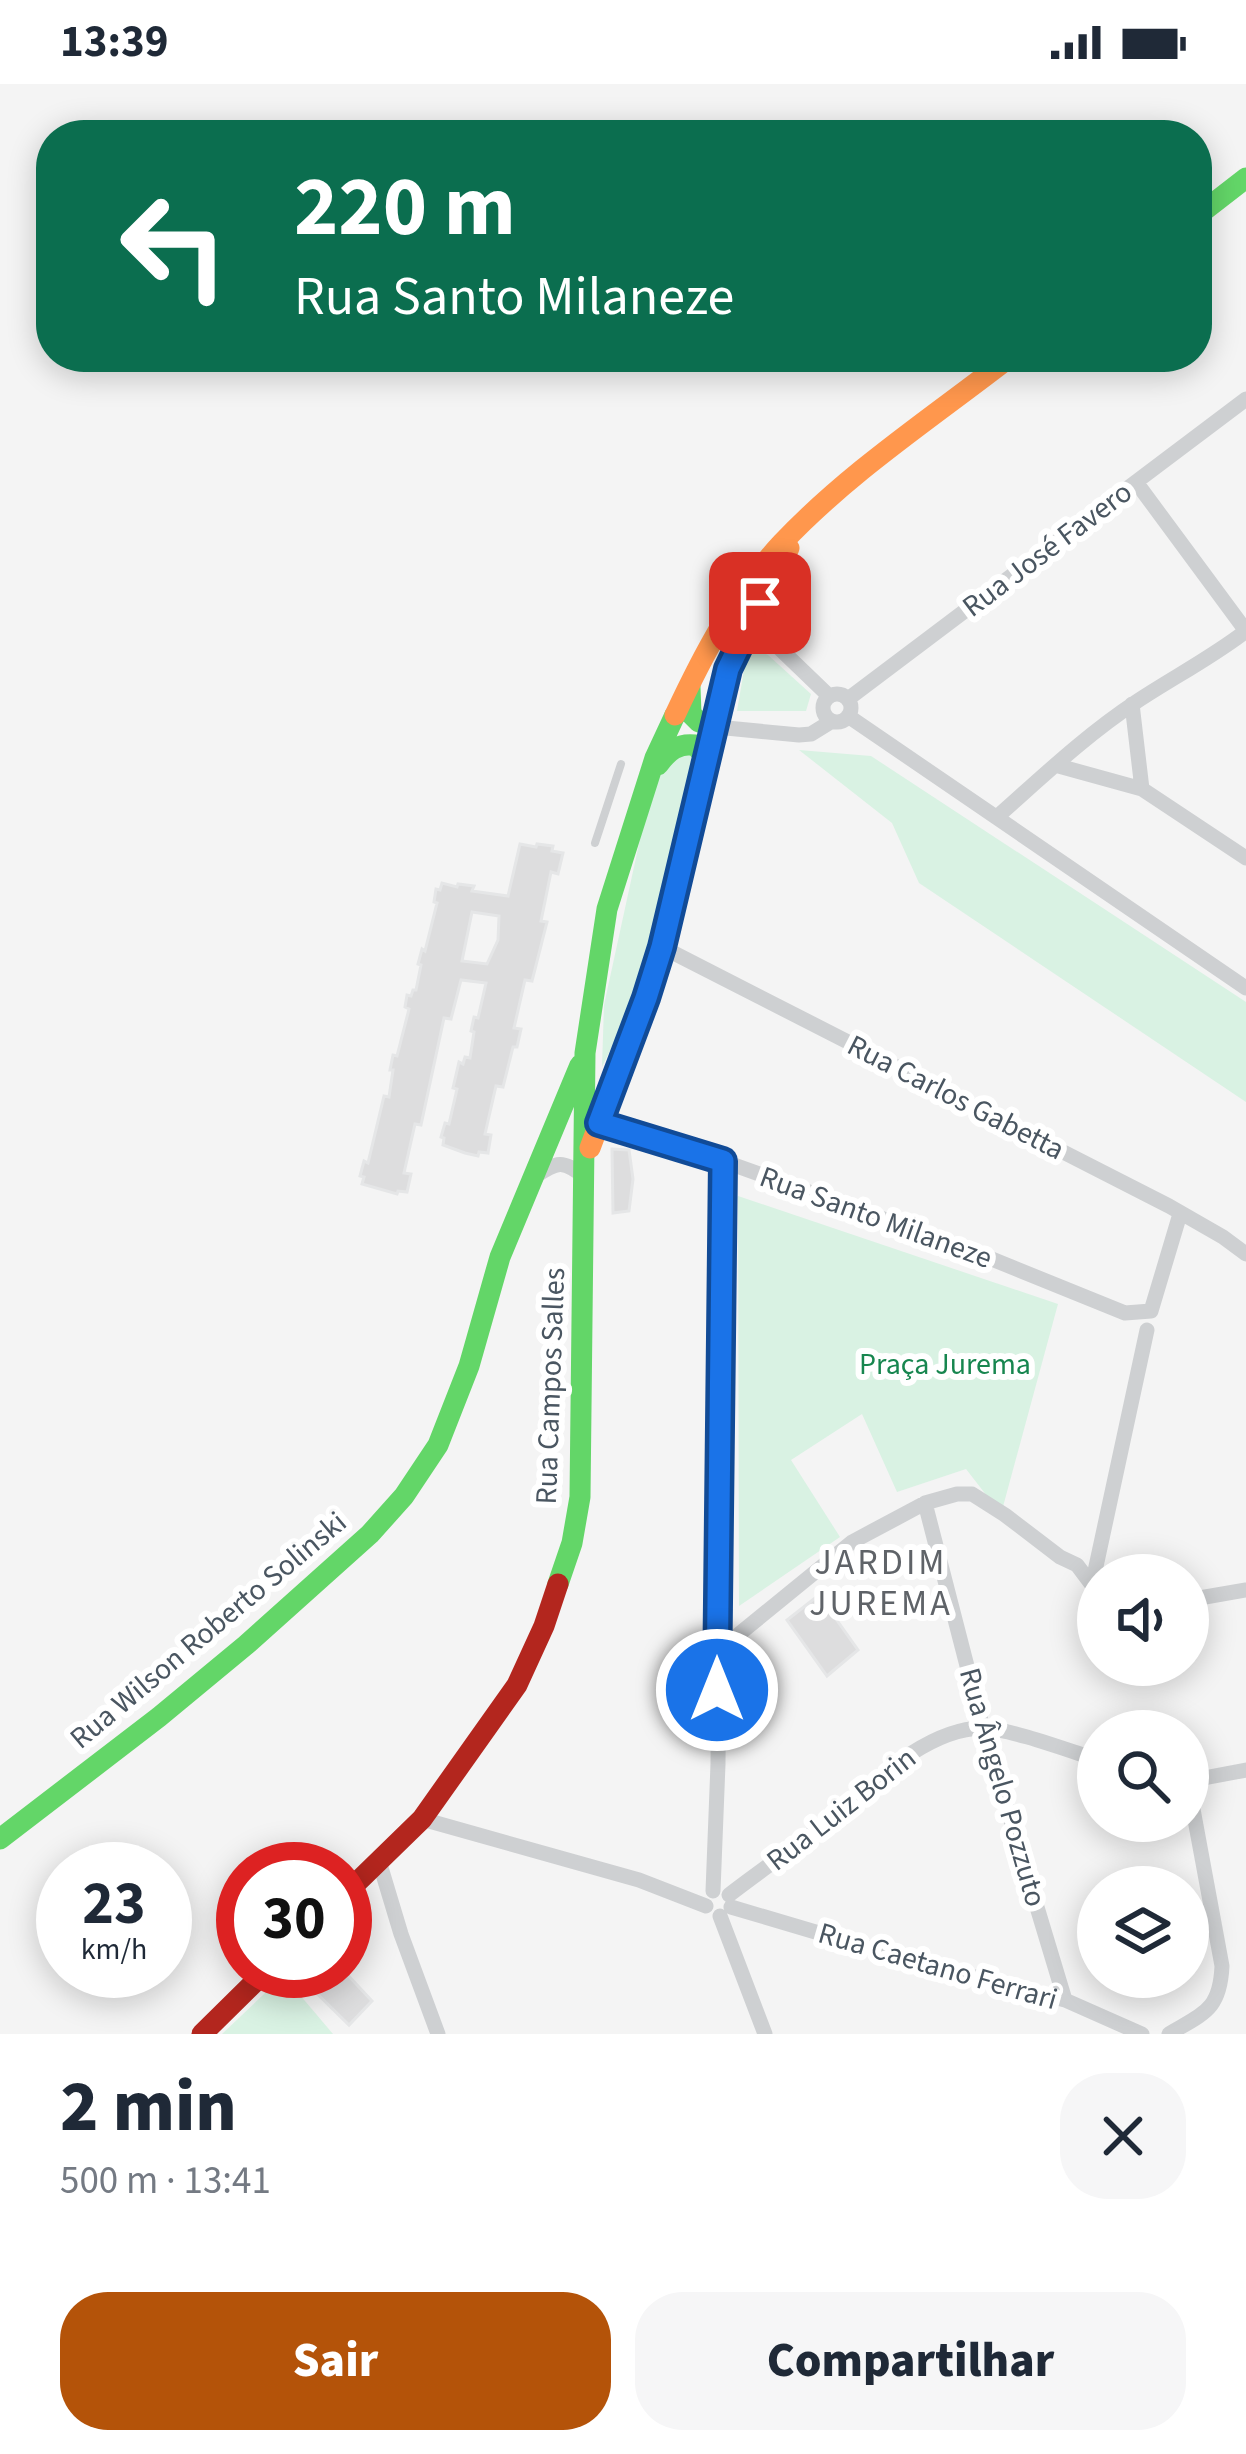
<!DOCTYPE html>
<html lang="pt">
<head>
<meta charset="utf-8">
<style>
  body { margin:0; font-family:"Source Sans 3",sans-serif; background:#f6f6f7; color:#1f2937; height:100vh; display:flex; flex-direction:column; font-size:45px; white-space:nowrap }
  * { box-sizing:border-box; margin:0 }
  p { font-size:39px; color:#747a83 }
  .icon { flex:none; width:66px; height:66px; fill:none; stroke:currentColor; stroke-width:2; stroke-linecap:round; stroke-linejoin:round }
  .map { position:relative; height:1950px; overflow:hidden }
  .sheet { display:flex; flex-direction:column; background:#fff; flex:1 }
  .sheet>* { flex:none }
  .guide { position:absolute; left:36px; top:36px; width:1176px; height:252px; border-radius:48px; box-shadow:0 6px 30px #0003; background:#0b6e4f; color:#fff; overflow:hidden }
  .fabs { position:absolute; left:1077px; top:1470px; display:grid; gap:24px }
  .fabs a { display:grid; place-items:center; width:132px; height:132px; border-radius:50%; background:#fff; box-shadow:0 6px 30px #0003; font-size:60px }
  .speed { position:absolute; left:36px; top:1758px; display:flex; gap:24px; font-size:60px; font-weight:700; text-align:center }
  .speed>* { display:grid; place-content:center; width:156px; height:156px; border-radius:50%; background:#fff; box-shadow:0 6px 30px #0003; line-height:1 }
  .speed small { font-size:30px; font-weight:400 }
  .speed .limit { border:18px solid #d22; background:#fff; color:#111 }
  .pin { position:absolute; display:grid; place-items:center; width:102px; height:102px; color:#fff; margin:-51px; border-radius:24px; box-shadow:0 6px 18px #0006 }
  .me { position:absolute; width:132px; margin:-66px; rotate:0deg; stroke-linejoin:round; filter:drop-shadow(0 0 9px #0008) }
  .turn { display:flex; align-items:center; gap:42px; height:252px; padding:0 60px; font-size:54px }
  .turn .icon { width:156px; height:156px; stroke-width:2.5 }
  .turn b { display:block; font-size:84px; line-height:102px }
  .round { display:grid; place-items:center; flex:none; width:126px; height:126px; border-radius:48px; background:#f6f6f7 }
  .summary { display:flex; align-items:center; justify-content:space-between; height:204px; padding:0 60px }
  h1 { font-size:72px; font-weight:800; line-height:90px }
  .cta { display:flex; gap:24px; margin-top:auto; padding:24px 60px }
  .cta a { flex:1; height:138px; border-radius:48px; background:#b45309; color:#fff; font-size:48px; font-weight:800; line-height:138px; text-align:center }
  .cta a+a { background:#f6f6f7; color:#1f2937 }
  .status { display:flex; justify-content:space-between; align-items:center; height:84px; padding:0 60px; background:#fff; direction:ltr }
  .status svg { height:33px; fill:currentColor }
  .map>svg:first-child { display:block }
  .green { fill:#d9f2e3 }
  .building { fill:#ddddde; stroke:#e5e6e7; stroke-width:3; fill-rule:evenodd }
  .lines { fill:none; stroke-linecap:round; stroke-linejoin:round }
  .lane { stroke:#ced0d2; stroke-width:8 }
  .street { stroke:#ced0d2; stroke-width:15 }
  .fast { stroke:#63d668; stroke-width:21 }
  .slow { stroke:#ff974d; stroke-width:21 }
  .jam { stroke:#b3261e; stroke-width:21 }
  .route-casing { stroke:#114b97; stroke-width:30 }
  .route { stroke:#1a73e8; stroke-width:21 }
  .labels { text-anchor:middle; stroke-width:12; stroke-linejoin:round; paint-order:stroke }
  .street-label { font-size:30px; fill:#4a5661; stroke:#fff }
  .park-label { font-size:30px; fill:#17864f; stroke:#fff }
  .quarter-label { font-size:36px; letter-spacing:3px; fill:#5f6368; stroke:#fff }
</style>
</head>
<body>
<div class="status"><b>13:39</b><svg viewBox="0 0 49 12"><path d="M0 12V9h3v3zM5 12V6h3v6zM10 12V3h3v9zM15 12V0h3v12zM26 1h20v11H26zM47 4h2v5h-2z"/></svg></div>
<div class="map">
<svg width="1246" height="1950" viewBox="0 0 1246 1950">
  <rect width="100%" height="100%" fill="#f4f4f4"/>
  <path class="green" d="M 748,562 L 768,571 L 811,610 L 806,627 L 737,627 Z
    M 682,660 L 696,670 L 638,909 L 602,983 L 604,921 L 652,700 Z
    M 799,666 L 871,672 L 1246,918 L 1246,1018 L 919,799 L 892,739 Z
    M 738,1112 L 1058,1220 L 1001,1430 L 966,1385 L 897,1408 L 862,1330 L 791,1376 L 840,1453 L 739,1522 Z
    M 283,1891 L 333,1950 L 222,1950 L 283,1892 Z"/>
  <path class="building" d="M 520,760 L 536,763 L 537,760 L 553,762 L 552,767 L 563,769 L 558,790 L 551,788 L 541,837 L 547,838 L 532,897 L 525,896 L 514,944 L 521,945 L 517,963 L 513,963 L 503,1003 L 496,1002 L 485,1050 L 491,1051 L 488,1069 L 479,1068 L 478,1072 L 465,1069 L 443,1061 L 444,1054 L 441,1053 L 445,1039 L 449,1040 L 457,1005 L 453,1004 L 459,978 L 463,980 L 465,973 L 470,974 L 474,948 L 471,947 L 474,933 L 478,934 L 486,899 L 461,896 L 451,935 L 444,934 L 421,1041 L 415,1040 L 404,1089 L 411,1090 L 407,1108 L 398,1107 L 397,1110 L 362,1100 L 364,1093 L 360,1092 L 364,1077 L 368,1079 L 384,1012 L 389,1013 L 393,986 L 390,986 L 393,971 L 397,972 L 409,925 L 405,923 L 407,911 L 411,912 L 413,906 L 416,906 L 421,881 L 418,880 L 422,865 L 425,867 L 437,819 L 434,818 L 436,805 L 440,806 L 442,799 L 457,803 L 458,800 L 474,802 L 472,807 L 508,812 ZM 472,828 L 499,832 L 498,856 L 487,880 L 462,877 Z
    M 612,1065 L 629,1066 L 633,1095 L 629,1127 L 613,1129 Z
    M 819,1511 L 858,1566 L 827,1592 L 787,1536 Z
    M 294,1887 L 344,1887 L 372,1917 L 349,1941 Z"/>
  <g class="lines">
    <path class="lane" d="M 595,759 L 621,680"/>
    <path class="street" d="M 761,519 L 775,560 L 829,612
      M823 624a14 14 0 1 1 28 0a14 14 0 1 1-28 0Z
      M 848,615 L 1246,315
      M 848,632 L 1246,904
      M 716,643 L 799,651 L 811,650 L 832,637
      M 1055,681 L 1142,705 L 1132,620
      M 1142,705 L 1246,774
      M 998,732 C 1042,693 1086,651 1136,618 C 1172,594 1211,574 1246,547 L 1136,398
      M 662,863 L 1169,1122 L 1223,1153 L 1246,1170
      M 599,1039 L 723,1077 L 972,1167 L 1125,1229 L 1151,1227 L 1180,1130
      M 534,1093 C 556,1079 562,1074 584,1093
      M 925,1419 L 983,1644 L 1065,1916
      M 1092,1501 L 1147,1246
      M 1188,1516 L 1246,1506
      M 717,1568 L 852,1458 L 925,1419 L 957,1410 L 972,1410 L 1005,1431 L 1060,1473 L 1077,1481 L 1092,1501 L 1098,1505
      M 1188,1697 L 1246,1686
      M 422,1735 L 639,1796 L 706,1822
      M 379,1777 L 401,1850 L 438,1950
      M 713,1807 L 718,1680 L 723,1077
      M 729,1811 C 756,1790 784,1771 811,1750 C 859,1714 919,1645 982,1644 C 1008,1644 1070,1667 1098,1676
      M 731,1823 L 920,1879 L 1065,1916 L 1142,1950
      M 720,1832 L 765,1950
      M 1169,1950 C 1204,1929 1220,1926 1222,1882 L 1188,1698"/>
    <path class="fast" d="M 1197,132 L 1246,94
      M 690,603 L 691,630 L 699,638 L 716,643
      M 658,681 C 668,667 678,659 695,661 L 708,676
      M 558,1500 L 572,1459 L 580,1413 L 585,969 L 607,825 L 655,674 L 675,631
      M 0,1755 L 159,1633 L 246,1561 L 370,1450 L 404,1412 L 438,1361 L 469,1282 L 500,1173 L 580,981"/>
    <path class="slow" d="M 675,631 C 703,571 736,508 782,459 C 849,388 933,333 1010,273
      M 590,1064 L 646,914 L 662,863 L 728,585 L 789,464"/>
    <path class="jam" d="M 345,1810 L 422,1735 L 517,1601 L 544,1542 L 558,1500
      M 202,1950 L 266,1887"/>
  </g>
  <g class="lines">
    <defs>
      <path id="route" d="M 717,1606 L 723,1077 L 599,1039 L 646,914 L 662,863 L 728,585 L 760,519"/>
    </defs>
    <use href="#route" class="route-casing"/>
    <use href="#route" class="route"/>
  </g>
  <g class="labels">
    <g class="street-label">
      <text transform="translate(1047 465) rotate(-37)" y="10">Rua José Favero</text>
      <text transform="translate(956 1013) rotate(27)" y="10">Rua Carlos Gabetta</text>
      <text transform="translate(876 1133) rotate(20)" y="10">Rua Santo Milaneze</text>
      <text transform="translate(550 1302) rotate(-88)" y="10">Rua Campos Salles</text>
      <text transform="translate(208 1546) rotate(-40)" y="10">Rua Wilson Roberto Solinski</text>
      <text transform="translate(1003 1703) rotate(74)" y="10">Rua Ângelo Pozzuto</text>
      <text transform="translate(841 1725) rotate(-38)" y="10">Rua Luiz Borin</text>
      <text transform="translate(938 1882) rotate(16)" y="10">Rua Caetano Ferrari</text>
    </g>
    <g class="park-label">
      <text x="945" y="1290">Praça Jurema</text>
    </g>
    <g class="quarter-label">
      <text x="881" y="1490">JARDIM<tspan x="881" dy="41">JUREMA</tspan></text>
    </g>
  </g>
</svg>
<div class="fabs">
<a><svg class="icon" aria-label="sound" viewBox="0 0 24 24"><path d="M4 9h4l5-4v14l-5-4H4zM17 9q2 3 0 6"/></svg></a>
<a><svg class="icon" aria-label="search" viewBox="0 0 24 24"><circle cx="10" cy="10" r="6"/><path d="M15 15l6 6"/></svg></a>
<a><svg class="icon" aria-label="layers" viewBox="0 0 24 24"><path d="M12 4l9 5-9 5-9-5zM3 14l9 5 9-5"/></svg></a>
</div>
<div class="speed"><div>23<small>km/h</small></div><div class="limit">30</div></div>
<div class="pin" style="left:760px;top:519px;background:#d93025"><svg class="icon" aria-label="arrive" viewBox="0 0 24 24"><path d="M6 21V4h12l-3 4 3 4H6"/></svg></div>
<svg class="me" style="left:717px;top:1606px" viewBox="-20 -20 40 40"><circle r="17" fill="#1a73e8" stroke="#fff" stroke-width="3"/><path d="M0-11L8 9 0 5-8 9z" fill="#fff"/></svg>
<div class="guide">
<div class="turn"><svg class="icon" aria-label="left" viewBox="0 0 24 24"><path d="M17 20v-9H6M10 6l-5 5 5 5"/></svg><div><b>220 m</b>Rua Santo Milaneze</div></div>
</div>
</div>
<section class="sheet">
<div class="summary"><div><h1>2 min</h1><p>500 m · 13:41</p></div><a class="round"><svg class="icon" aria-label="close" viewBox="0 0 24 24"><path d="M6 6l12 12M18 6L6 18"/></svg></a></div>
<div class="cta"><a>Sair</a><a>Compartilhar</a></div>
</section>
</body>
</html>
